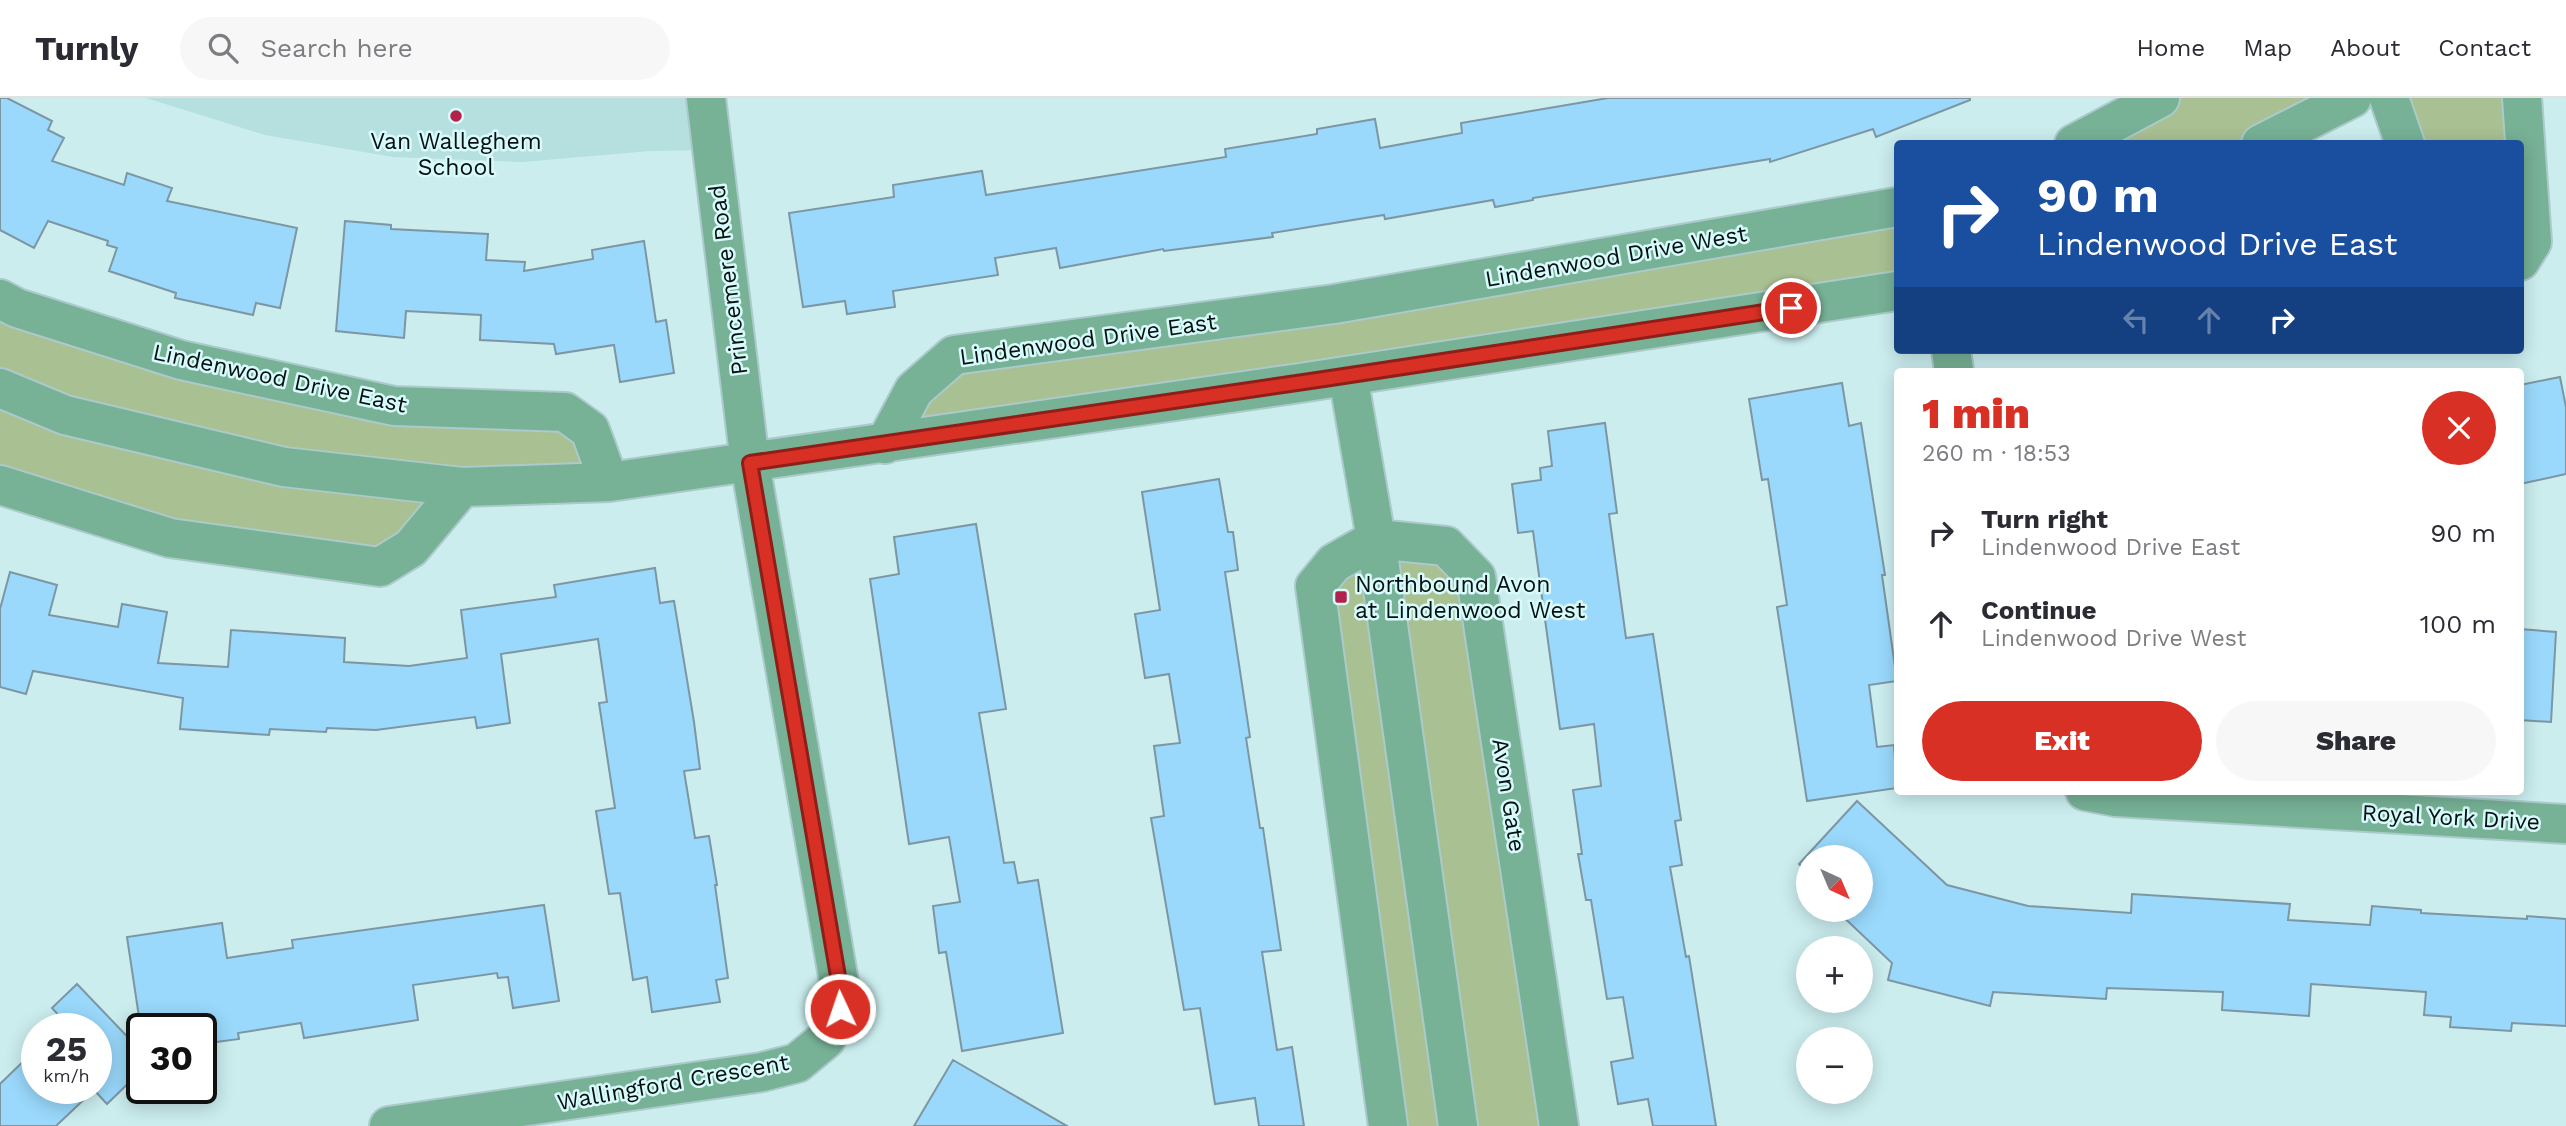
<!DOCTYPE html>
<html lang="en">
<head>
<meta charset="utf-8">
<style>
  body { margin:0; font-family:"Work Sans",sans-serif; background:#f7f7f7; color:#2b2b33; height:100vh; display:flex; flex-direction:column; font-size:26px; white-space:nowrap }
  * { box-sizing:border-box; margin:0 }
  p { font-size:23px; color:#7c7c81 }
  .icon { flex:none; width:38px; height:38px; fill:none; stroke:currentColor; stroke-width:2; stroke-linecap:round; stroke-linejoin:round }
  .map { position:relative; flex:1; overflow:hidden }
  .details { position:absolute; left:1894px; top:270px; width:630px; height:427px; display:flex; flex-direction:column; background:#fff; border-radius:7px; box-shadow:0 4px 18px #0003 }
  .details>* { flex:none }
  .banner { position:absolute; left:1894px; top:42px; width:630px; height:214px; border-radius:7px; box-shadow:0 4px 18px #0003; background:#1a4fa0; color:#fff; overflow:hidden }
  .needle { width:46px; rotate:136deg }
  .buttons { position:absolute; left:1796px; top:747px; display:grid; gap:14px }
  .buttons a { display:grid; place-items:center; width:77px; height:77px; border-radius:50%; background:#fff; box-shadow:0 4px 18px #0003; font-size:35px }
  .speed { position:absolute; left:21px; top:915px; display:flex; gap:14px; font-size:35px; font-weight:700; text-align:center }
  .speed>* { display:grid; place-content:center; width:91px; height:91px; border-radius:50%; background:#fff; box-shadow:0 4px 18px #0003; line-height:1 }
  .speed small { font-size:18px; font-weight:400 }
  .speed .limit { border:4px solid #111; border-radius:10px; background:#fff; color:#111 }
  .pin { position:absolute; display:grid; place-items:center; width:60px; height:60px; color:#fff; margin:-30px; border:4px solid #fff; border-radius:50%; box-shadow:0 2px 7px #0007 }
  .me { position:absolute; width:77px; margin:-38px; rotate:357deg; stroke-linejoin:round; filter:drop-shadow(0 0 5px #0008) }
  .turn { display:flex; align-items:center; gap:24px; height:147px; padding:0 28px; font-size:32px }
  .turn .icon { width:91px; height:91px; stroke-width:2.5 }
  .turn b { display:block; font-size:49px; line-height:60px }
  .lanes { display:flex; align-items:center; height:66px; padding:0 28px; background:#0003; justify-content:center; gap:35px; direction:ltr }
  .lanes .off { opacity:.35 }
  .round { display:grid; place-items:center; flex:none; width:74px; height:74px; border-radius:37px; background:#f7f7f7 }
  .summary { display:flex; align-items:center; justify-content:space-between; height:119px; padding:0 28px }
  h1 { font-size:42px; font-weight:800; line-height:52px; color:#d93025 }
  .cta { display:flex; gap:14px; margin-top:auto; padding:14px 28px }
  .cta a { flex:1; height:80px; border-radius:42px; background:#d93025; color:#fff; font-size:28px; font-weight:800; line-height:80px; text-align:center }
  .cta a+a { background:#f7f7f7; color:#2b2b33 }
  ul { padding:0; list-style:none }
  li { display:flex; align-items:center; gap:21px; height:91px; padding:0 28px }
  li div { flex:1 }
  li b { display:block; font-size:26px }
  li em { font-style:normal }
  header { display:flex; align-items:center; gap:42px; box-sizing:border-box; height:98px; padding:0 35px; background:#fff; border-bottom:2px solid #e1e1e2 }
  header strong { font-size:33px }
  nav { display:flex; gap:38px; margin-inline-start:auto; font-size:24px }
  .search { width:490px; height:63px; background:#f7f7f7; display:flex; align-items:center; gap:18px; box-sizing:border-box; padding:0 24px; border-radius:38px; color:#7c7c81; font-size:26px }
  .map>svg:first-child { display:block }
  .built { fill:#b6dfe0 }
  .green { fill:#a9c092 }
  .building { fill:#9ad9fc; stroke:#7d96a4; stroke-width:2 }
  .lines { fill:none; stroke-linecap:round; stroke-linejoin:round }
  .minor-casing { stroke:#abcacb; stroke-width:42 }
  .minor { stroke:#77b196; stroke-width:38 }
  .route-casing { stroke:#8d1f18; stroke-width:18 }
  .route { stroke:#d93025; stroke-width:12 }
  .poi-dot { fill:#b2214c; stroke:#d8fafb; stroke-width:2.5 }
  .labels { text-anchor:middle; stroke-width:5; stroke-linejoin:round; paint-order:stroke }
  .poi-label { font-size:23px; fill:#051111; stroke:#d8fafb }
  .street-label { font-size:23px; fill:#051111; stroke:#d8fafb }
</style>
</head>
<body>
<header>
<strong>Turnly</strong>
<div class="search"><svg class="icon" aria-label="search" viewBox="0 0 24 24"><circle cx="10" cy="10" r="6"/><path d="M15 15l6 6"/></svg>Search here</div>
<nav><a>Home</a><a>Map</a><a>About</a><a>Contact</a></nav>
</header>
<div class="map">
<svg width="2566" height="1028" viewBox="0 0 2566 1028">
  <rect width="100%" height="100%" fill="#cbedee"/>
  <path class="built" d="M 146,0 L 706,0 L 713,52 L 650,53 L 522,64 L 393,59 L 265,37 Z"/>
  <path class="green" d="M 2160,0 L 2352,0 L 2261,45 L 2074,46 Z
    M 2389,0 L 2522,0 L 2520,46 L 2405,45 Z
    M 1897,109 L 1897,193 L 885,346 L 954,257 Z
    M 0,202 L 181,262 L 565,314 L 609,384 L 462,389 L 380,469 L 0,387 Z
    M 1376,441 L 1476,479 L 1559,1028 L 1388,1028 L 1315,488 Z"/>
  <path class="building" d="M 0,0 L 7,0 L 52,23 L 48,32 L 64,40 L 52,63 L 124,87 L 127,75 L 172,90 L 167,103 L 297,130 L 280,210 L 256,205 L 253,217 L 175,200 L 176,195 L 109,173 L 117,150 L 107,147 L 108,143 L 48,123 L 34,150 L 0,132 Z
    M 1608,0 L 1970,0 L 1970,2 L 1876,39 L 1873,31 L 1770,64 L 1770,61 L 1533,100 L 1533,102 L 1495,109 L 1493,102 L 1385,121 L 1384,117 L 1272,135 L 1273,139 L 1164,153 L 1163,151 L 1060,170 L 1056,150 L 995,160 L 998,177 L 893,193 L 895,209 L 847,216 L 845,203 L 803,209 L 789,115 L 894,99 L 893,87 L 982,73 L 986,97 L 1226,59 L 1225,51 L 1317,36 L 1317,31 L 1375,21 L 1380,50 L 1462,35 L 1461,25 Z
    M 345,123 L 391,127 L 391,131 L 488,136 L 486,162 L 525,164 L 524,173 L 593,161 L 592,152 L 644,143 L 656,224 L 666,222 L 674,275 L 620,284 L 614,247 L 556,256 L 554,246 L 480,242 L 481,217 L 406,213 L 404,240 L 336,233 Z
    M 2560,279 L 2566,309 L 2566,376 L 2520,386 L 2520,287 Z
    M 1842,285 L 1849,328 L 1861,325 L 1885,477 L 1882,477 L 1897,583 L 1869,587 L 1877,649 L 1894,647 L 1897,690 L 1807,703 L 1777,509 L 1787,507 L 1768,381 L 1762,382 L 1749,301 Z
    M 1605,325 L 1617,415 L 1609,416 L 1626,540 L 1653,536 L 1681,722 L 1675,723 L 1682,767 L 1670,769 L 1686,859 L 1689,858 L 1716,1028 L 1653,1028 L 1648,1001 L 1618,1006 L 1611,964 L 1633,960 L 1623,899 L 1607,901 L 1591,802 L 1586,802 L 1578,756 L 1582,756 L 1573,692 L 1601,688 L 1594,626 L 1560,631 L 1533,433 L 1518,435 L 1512,386 L 1541,382 L 1540,370 L 1552,368 L 1548,333 Z
    M 1219,381 L 1228,434 L 1233,434 L 1238,472 L 1225,474 L 1250,639 L 1246,640 L 1260,730 L 1263,730 L 1281,852 L 1262,854 L 1277,952 L 1292,949 L 1304,1028 L 1259,1028 L 1255,1000 L 1215,1006 L 1200,910 L 1184,912 L 1151,720 L 1164,718 L 1154,648 L 1180,645 L 1169,576 L 1145,580 L 1135,516 L 1160,512 L 1142,394 Z
    M 976,426 L 1006,611 L 979,615 L 1004,765 L 1014,764 L 1018,785 L 1038,782 L 1063,935 L 962,953 L 946,854 L 939,855 L 933,808 L 960,804 L 949,739 L 909,746 L 870,481 L 899,476 L 894,439 Z
    M 655,470 L 660,505 L 674,503 L 694,624 L 700,671 L 684,673 L 695,740 L 709,738 L 717,787 L 715,787 L 728,880 L 716,882 L 720,904 L 652,914 L 647,879 L 633,882 L 620,795 L 609,796 L 596,713 L 615,710 L 599,605 L 607,604 L 598,541 L 501,556 L 510,625 L 477,630 L 475,619 L 376,632 L 327,630 L 326,634 L 270,631 L 269,637 L 180,631 L 183,600 L 33,573 L 26,596 L 0,589 L 0,511 L 10,474 L 57,487 L 49,517 L 118,529 L 122,506 L 167,514 L 158,565 L 228,569 L 231,532 L 345,540 L 344,564 L 409,568 L 467,560 L 461,512 L 556,499 L 554,487 Z
    M 2520,531 L 2556,534 L 2551,624 L 2520,622 Z
    M 1857,703 L 1947,787 L 2028,808 L 2131,815 L 2132,796 L 2290,806 L 2288,822 L 2370,827 L 2372,808 L 2421,812 L 2421,815 L 2527,821 L 2527,818 L 2566,821 L 2566,928 L 2512,925 L 2511,933 L 2450,929 L 2451,919 L 2424,917 L 2426,894 L 2311,886 L 2309,918 L 2222,912 L 2223,894 L 2107,890 L 2106,901 L 1993,894 L 1990,908 L 1888,882 L 1892,865 L 1836,812 L 1860,812 L 1860,760 L 1808,760 L 1808,775 L 1799,766 Z
    M 544,807 L 559,903 L 513,910 L 508,879 L 498,880 L 497,875 L 413,887 L 418,922 L 304,940 L 301,925 L 238,935 L 239,941 L 201,946 L 201,931 L 142,931 L 142,939 L 127,839 L 222,825 L 227,860 L 293,850 L 292,842 Z
    M 77,886 L 142,954 L 142,972 L 107,1006 L 94,992 L 56,1028 L 0,1028 L 0,986 L 37,950 L 37,990 L 96,990 L 96,931 L 56,931 L 64,923 L 52,910 Z
    M 953,962 L 1067,1028 L 914,1028 Z"/>
  <g class="lines">
    <defs>
      <path id="minor" d="M 2389,0 L 2405,46
        M 2074,46 L 2160,0
        M 2261,46 L 2352,0
        M 2520,163 L 2532,144 L 2522,0
        M 0,201 L 17,210 L 181,262 L 394,308 L 565,314 L 590,332 L 609,384
        M 1951,252 L 1954,273
        M 1348,278 L 1376,441 L 1458,1028
        M 0,290 L 65,317 L 284,369 L 462,389 L 609,384 L 1300,285 L 1897,193
        M 885,346 L 914,292 L 954,257 L 1334,206 L 1897,109
        M 0,387 L 170,440 L 380,469 L 411,450 L 462,389
        M 2085,693 L 2116,699 L 2566,726
        M 389,1028 L 762,974 L 797,965 L 826,941 L 840,910 L 839,884 L 750,365 L 706,0
        M 1388,1028 L 1315,488 L 1334,465 L 1376,441 L 1446,448 L 1476,479 L 1559,1028"/>
    </defs>
    <use href="#minor" class="minor-casing"/>
    <use href="#minor" class="minor"/>
  </g>
  <g class="lines">
    <defs>
      <path id="route" d="M 840,911 L 839,884 L 750,365 L 1324,281 L 1791,210"/>
    </defs>
    <use href="#route" class="route-casing"/>
    <use href="#route" class="route"/>
  </g>
  <g class="poi-dot">
    <circle cx="456" cy="18" r="7"/>
    <rect x="1334" y="492" width="14" height="14" rx="3.5"/>
  </g>
  <g class="labels">
    <g class="poi-label">
      <text x="456" y="51">Van Walleghem<tspan x="456" dy="26">School</tspan></text>
      <text x="1355" y="494" text-anchor="start">Northbound Avon<tspan x="1355" dy="26">at Lindenwood West</tspan></text>
    </g>
    <g class="street-label">
      <text transform="translate(1616 158) rotate(-10)" y="8">Lindenwood Drive West</text>
      <text transform="translate(728 182) rotate(-97)" y="8">Princemere Road</text>
      <text transform="translate(1088 241) rotate(-8)" y="8">Lindenwood Drive East</text>
      <text transform="translate(280 280) rotate(12)" y="8">Lindenwood Drive East</text>
      <text transform="translate(1509 697) rotate(81)" y="8">Avon Gate</text>
      <text transform="translate(2451 719) rotate(3)" y="8">Royal York Drive</text>
      <text transform="translate(673 984) rotate(-10)" y="8">Wallingford Crescent</text>
    </g>
  </g>
</svg>
<div class="buttons">
<a><svg class="needle" viewBox="-14 -14 28 28"><path d="M0-13l5 13h-10z" fill="#e53935"/><path d="M0 13l5-13h-10z" fill="#7c7c81"/></svg></a>
<a>+</a>
<a>−</a>
</div>
<div class="speed"><div>25<small>km/h</small></div><div class="limit">30</div></div>
<div class="pin" style="left:1791px;top:210px;background:#d93025"><svg class="icon" aria-label="arrive" viewBox="0 0 24 24"><path d="M6 21V4h12l-3 4 3 4H6"/></svg></div>
<svg class="me" style="left:840px;top:911px" viewBox="-20 -20 40 40"><circle r="17" fill="#d93025" stroke="#fff" stroke-width="3"/><path d="M0-11L8 9 0 5-8 9z" fill="#fff"/></svg>
<div class="banner">
<div class="turn"><svg class="icon" aria-label="right" viewBox="0 0 24 24"><path d="M7 20v-9h11M14 6l5 5-5 5"/></svg><div><b>90 m</b>Lindenwood Drive East</div></div>
<div class="lanes"><svg class="icon off" aria-label="left" viewBox="0 0 24 24"><path d="M17 20v-9H6M10 6l-5 5 5 5"/></svg><svg class="icon off" aria-label="ahead" viewBox="0 0 24 24"><path d="M12 20V5M6 11l6-6 6 6"/></svg><svg class="icon" aria-label="right" viewBox="0 0 24 24"><path d="M7 20v-9h11M14 6l5 5-5 5"/></svg></div>
</div>
<section class="details">
<div class="summary"><div><h1>1 min</h1><p>260 m · 18:53</p></div><a class="round" style="background:#d93025;color:#fff"><svg class="icon" aria-label="close" viewBox="0 0 24 24"><path d="M6 6l12 12M18 6L6 18"/></svg></a></div>
<ul>
<li><svg class="icon" aria-label="right" viewBox="0 0 24 24"><path d="M7 20v-9h11M14 6l5 5-5 5"/></svg><div><b>Turn right</b><p>Lindenwood Drive East</p></div><em>90 m</em></li>
<li><svg class="icon" aria-label="ahead" viewBox="0 0 24 24"><path d="M12 20V5M6 11l6-6 6 6"/></svg><div><b>Continue</b><p>Lindenwood Drive West</p></div><em>100 m</em></li>
</ul>
<div class="cta"><a>Exit</a><a>Share</a></div>
</section>
</div>
</body>
</html>
